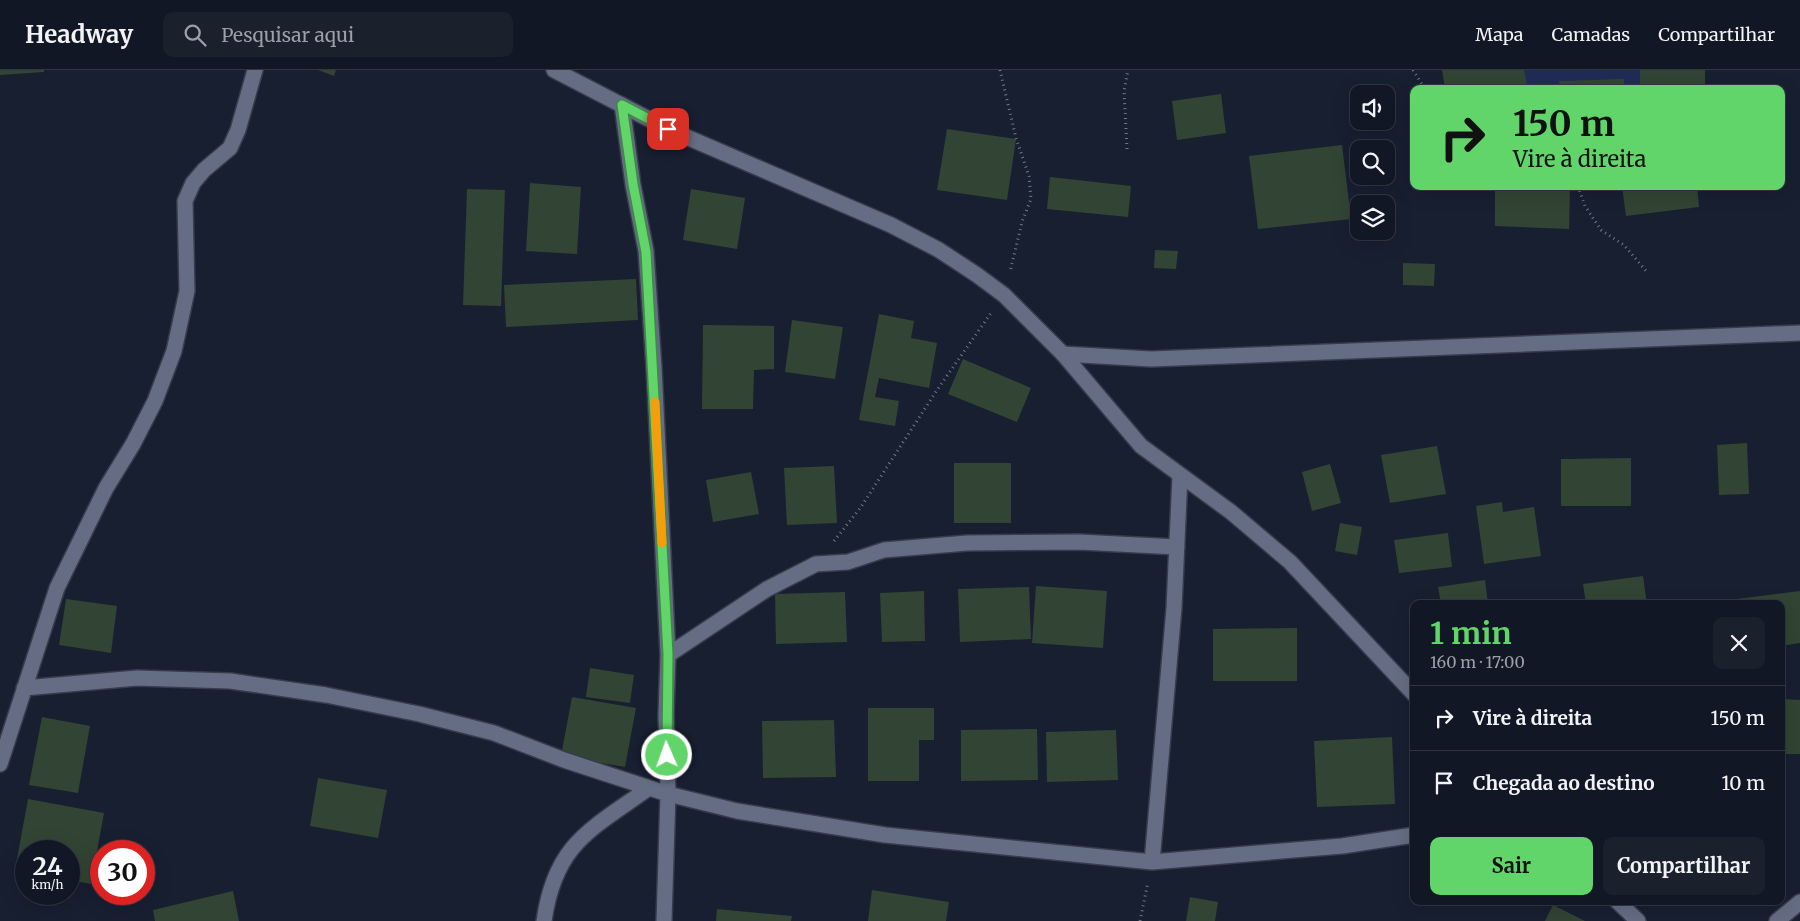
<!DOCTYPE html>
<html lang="pt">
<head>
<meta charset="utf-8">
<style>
  body { margin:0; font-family:Merriweather,serif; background:#1b202d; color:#f1f3f6; height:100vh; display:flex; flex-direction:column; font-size:19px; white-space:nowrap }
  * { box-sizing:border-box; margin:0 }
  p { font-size:16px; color:#9c9fa7 }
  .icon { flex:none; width:28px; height:28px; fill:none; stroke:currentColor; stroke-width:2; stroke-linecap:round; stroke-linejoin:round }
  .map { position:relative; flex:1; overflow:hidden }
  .panel { position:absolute; left:1410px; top:530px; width:375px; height:305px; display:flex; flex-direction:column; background:#121725; border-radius:10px; box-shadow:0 5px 20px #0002,0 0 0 1px #313642 }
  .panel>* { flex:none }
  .guide { position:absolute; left:1410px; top:15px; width:375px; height:105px; border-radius:10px; box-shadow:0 5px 20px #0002,0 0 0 1px #313642; background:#61d46a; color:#111; overflow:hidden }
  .tools { position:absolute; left:1350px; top:15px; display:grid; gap:10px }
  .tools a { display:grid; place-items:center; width:45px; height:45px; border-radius:10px; background:#121725; box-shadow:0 5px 20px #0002,0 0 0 1px #313642; font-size:25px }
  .speed { position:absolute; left:15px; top:770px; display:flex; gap:10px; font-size:25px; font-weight:700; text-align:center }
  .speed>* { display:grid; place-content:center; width:65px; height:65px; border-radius:50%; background:#121725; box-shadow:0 5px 20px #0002,0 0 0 1px #313642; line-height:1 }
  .speed small { font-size:12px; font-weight:400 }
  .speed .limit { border:8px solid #d22; background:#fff; color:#111 }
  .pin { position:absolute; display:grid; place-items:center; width:42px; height:42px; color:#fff; margin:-21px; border-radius:10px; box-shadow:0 2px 8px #0006 }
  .me { position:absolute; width:55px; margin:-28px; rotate:358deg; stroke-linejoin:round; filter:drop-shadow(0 0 4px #0008) }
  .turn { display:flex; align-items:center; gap:18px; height:105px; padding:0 20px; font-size:22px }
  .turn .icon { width:65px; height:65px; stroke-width:2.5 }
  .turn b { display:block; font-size:35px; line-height:42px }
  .round { display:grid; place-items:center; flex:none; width:52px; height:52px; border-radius:10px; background:#1b202d }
  .overview { display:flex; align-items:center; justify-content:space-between; height:85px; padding:0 20px }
  h1 { font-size:30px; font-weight:700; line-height:38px; color:#61d46a }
  .action { display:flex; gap:10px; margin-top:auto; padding:10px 20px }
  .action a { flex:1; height:58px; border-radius:10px; background:#61d46a; color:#111; font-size:20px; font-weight:700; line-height:58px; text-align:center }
  .action a+a { background:#1b202d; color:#f1f3f6 }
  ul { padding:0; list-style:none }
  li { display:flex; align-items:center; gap:15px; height:65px; padding:0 20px; border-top:1px solid #313642 }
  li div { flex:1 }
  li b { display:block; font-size:19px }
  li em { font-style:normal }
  header { display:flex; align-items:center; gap:30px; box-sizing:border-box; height:70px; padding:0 25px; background:#121725; border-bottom:1px solid #313642 }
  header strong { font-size:24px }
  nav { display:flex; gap:28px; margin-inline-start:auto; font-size:18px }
  .search { width:350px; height:45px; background:#1b202d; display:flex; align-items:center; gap:12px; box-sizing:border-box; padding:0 18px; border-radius:10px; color:#9c9fa7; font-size:19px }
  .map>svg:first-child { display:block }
  .green { fill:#202c55 }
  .building { fill:#324433 }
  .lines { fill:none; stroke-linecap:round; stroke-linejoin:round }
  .minor-casing { stroke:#373b4b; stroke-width:18 }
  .tertiary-casing { stroke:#373b4b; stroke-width:18 }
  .path { stroke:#737989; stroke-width:3; stroke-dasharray:1 4; stroke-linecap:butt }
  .minor { stroke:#656d84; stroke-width:15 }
  .tertiary { stroke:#656d84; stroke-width:15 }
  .route-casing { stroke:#3f8a45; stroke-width:12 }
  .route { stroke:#61d46a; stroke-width:9 }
  .slow { stroke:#f59e0b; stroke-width:9 }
</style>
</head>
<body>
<header>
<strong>Headway</strong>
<div class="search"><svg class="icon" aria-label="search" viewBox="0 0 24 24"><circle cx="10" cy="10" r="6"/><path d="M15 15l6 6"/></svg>Pesquisar aqui</div>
<nav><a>Mapa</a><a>Camadas</a><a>Compartilhar</a></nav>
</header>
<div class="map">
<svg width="1800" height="851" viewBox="0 0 1800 851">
  <rect width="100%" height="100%" fill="#181f31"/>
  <path class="green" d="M 1456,0 L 1650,0 L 1641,19 L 1476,19 Z"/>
  <path class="building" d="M 0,0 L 44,0 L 44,2 L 0,5 Z
    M 318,0 L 336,0 L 334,6 Z
    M 1442,0 L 1524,0 L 1528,19 L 1445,19 Z
    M 1640,0 L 1705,0 L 1705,19 L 1640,19 Z
    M 1624,9 L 1624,19 L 1560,19 L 1559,11 Z
    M 1221,24 L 1226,63 L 1177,70 L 1172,31 Z
    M 947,59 L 1016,69 L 1007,130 L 937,120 Z
    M 1342,75 L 1351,149 L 1258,159 L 1249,86 Z
    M 1050,107 L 1131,116 L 1128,147 L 1047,139 Z
    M 530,113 L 581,117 L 577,184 L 526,181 Z
    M 1495,116 L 1570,116 L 1569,159 L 1495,156 Z
    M 1622,116 L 1697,116 L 1699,137 L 1626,146 Z
    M 467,119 L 505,120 L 501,236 L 463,235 Z
    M 691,119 L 745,128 L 737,179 L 683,170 Z
    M 1155,180 L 1178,181 L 1176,199 L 1154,198 Z
    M 1403,193 L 1435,194 L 1434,216 L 1403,215 Z
    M 636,209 L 638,250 L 506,257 L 504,215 Z
    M 879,244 L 914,251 L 911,268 L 937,273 L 929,318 L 879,308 L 875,327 L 899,331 L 895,356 L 859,350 Z
    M 792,250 L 843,257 L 835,309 L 785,302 Z
    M 703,255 L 774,256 L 774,299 L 754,300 L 753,339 L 702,339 Z
    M 963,289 L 1031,318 L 1017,352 L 948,324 Z
    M 1747,373 L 1749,424 L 1719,425 L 1717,375 Z
    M 1437,376 L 1446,424 L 1390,433 L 1381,385 Z
    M 1631,388 L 1631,436 L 1561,436 L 1561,389 Z
    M 954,393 L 1011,393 L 1011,453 L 954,453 Z
    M 1330,394 L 1341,433 L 1312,441 L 1302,402 Z
    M 834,396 L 837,453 L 787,455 L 784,398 Z
    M 751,402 L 759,444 L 713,452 L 706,410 Z
    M 1502,432 L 1503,442 L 1534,437 L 1541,486 L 1484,494 L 1476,436 Z
    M 1340,453 L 1362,457 L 1357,485 L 1335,481 Z
    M 1448,463 L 1452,497 L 1399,503 L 1394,470 Z
    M 1643,506 L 1647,534 L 1586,534 L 1583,514 Z
    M 1485,510 L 1488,534 L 1441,534 L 1438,517 Z
    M 1036,516 L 1107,521 L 1103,578 L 1032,573 Z
    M 1029,517 L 1031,569 L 960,572 L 958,519 Z
    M 924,521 L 925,571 L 882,572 L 880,523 Z
    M 1800,521 L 1800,573 L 1781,576 L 1781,534 L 1738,534 L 1737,529 Z
    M 845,522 L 847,572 L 776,574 L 775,524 Z
    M 66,529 L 117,536 L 111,583 L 59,575 Z
    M 1297,558 L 1297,611 L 1213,611 L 1213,559 Z
    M 590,598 L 634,605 L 630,633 L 586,627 Z
    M 572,627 L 636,638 L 625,697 L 561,686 Z
    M 1781,629 L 1800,630 L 1800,684 L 1781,684 Z
    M 868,638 L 934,638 L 934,670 L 919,670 L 919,711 L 868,711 Z
    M 42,647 L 90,656 L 78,723 L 29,715 Z
    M 834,650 L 836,707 L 763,708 L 762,651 Z
    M 1037,659 L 1038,710 L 961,711 L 961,660 Z
    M 1116,660 L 1118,710 L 1047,712 L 1046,662 Z
    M 1392,667 L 1395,734 L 1317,737 L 1314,671 Z
    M 318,708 L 387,720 L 378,768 L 310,756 Z
    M 28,729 L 104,743 L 91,814 L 69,810 L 69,781 L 26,781 L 26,802 L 15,800 Z
    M 872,820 L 949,832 L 946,851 L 868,851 Z
    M 233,821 L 239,851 L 155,851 L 153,840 Z
    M 1190,827 L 1218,832 L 1215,851 L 1186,851 Z
    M 1553,835 L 1585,851 L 1545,851 Z
    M 717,839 L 792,846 L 791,851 L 716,851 Z"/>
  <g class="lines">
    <defs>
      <path id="minor" d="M 622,35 L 633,115 L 646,181 L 654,297 L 668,585 L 666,645 L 668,724 L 664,851
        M 1063,284 L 1151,289 L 1800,263
        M 668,585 L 767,519 L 816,494 L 848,492 L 884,480 L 967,473 L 1079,472 L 1177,477
        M 24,618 L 137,608 L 230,611 L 326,625 L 419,644 L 494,663 L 564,690 L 668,724 L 737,741 L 885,765 L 1152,792 L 1342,776 L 1414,765
        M 0,694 L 57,518 L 106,418 L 133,374 L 155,331 L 174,281 L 187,221 L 185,131 L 193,113 L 204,100 L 230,78 L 238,60 L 255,0
        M 1152,792 L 1174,538 L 1180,405
        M 544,851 C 555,774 590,760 649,718
        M 1777,851 L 1800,832"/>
      <path id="tertiary" d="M 554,0 L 668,59 L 891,155 L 939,180 L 977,205 L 1004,225 L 1063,284 L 1141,376 L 1231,442 L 1290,492 L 1414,624
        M 1617,831 L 1638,851"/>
    </defs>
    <use href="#minor" class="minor-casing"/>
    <use href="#tertiary" class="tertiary-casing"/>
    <path class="path" d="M 1000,0 L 1016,68 L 1029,106 L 1031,129 L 1022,152 L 1010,202
      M 1413,0 L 1425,19
      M 1127,79 L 1124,21 L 1128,0
      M 1578,116 L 1585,136 L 1601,160 L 1624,175 L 1647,202
      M 834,471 L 861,437 L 937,320 L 991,243
      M 1140,851 L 1148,812"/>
    <use href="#minor" class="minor"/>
    <use href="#tertiary" class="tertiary"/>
  </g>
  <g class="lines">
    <defs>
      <path id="route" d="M 667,685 L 668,584 L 646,182 L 633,114 L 622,35 L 668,59"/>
    </defs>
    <use href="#route" class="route-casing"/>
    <use href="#route" class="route"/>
    <path class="slow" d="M 655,332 L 662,473"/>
  </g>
</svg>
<div class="tools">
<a><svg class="icon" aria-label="sound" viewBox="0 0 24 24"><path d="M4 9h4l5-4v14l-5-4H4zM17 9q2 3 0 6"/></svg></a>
<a><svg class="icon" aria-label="search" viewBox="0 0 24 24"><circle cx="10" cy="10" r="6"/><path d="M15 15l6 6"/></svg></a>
<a><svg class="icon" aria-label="layers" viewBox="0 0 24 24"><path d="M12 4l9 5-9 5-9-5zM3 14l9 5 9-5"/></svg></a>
</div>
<div class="speed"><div>24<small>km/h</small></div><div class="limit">30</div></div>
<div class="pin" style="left:668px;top:59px;background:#d93025"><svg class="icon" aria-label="arrive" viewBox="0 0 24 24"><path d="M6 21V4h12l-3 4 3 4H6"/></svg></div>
<svg class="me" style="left:667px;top:685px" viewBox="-20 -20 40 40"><circle r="17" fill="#61d46a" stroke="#fff" stroke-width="3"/><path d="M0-11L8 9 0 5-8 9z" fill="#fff"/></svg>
<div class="guide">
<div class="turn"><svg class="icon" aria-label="right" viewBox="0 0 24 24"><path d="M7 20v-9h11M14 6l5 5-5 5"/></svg><div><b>150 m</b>Vire à direita</div></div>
</div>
<section class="panel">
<div class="overview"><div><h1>1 min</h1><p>160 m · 17:00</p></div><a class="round"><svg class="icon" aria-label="close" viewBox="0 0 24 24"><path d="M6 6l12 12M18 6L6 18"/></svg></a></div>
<ul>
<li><svg class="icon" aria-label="right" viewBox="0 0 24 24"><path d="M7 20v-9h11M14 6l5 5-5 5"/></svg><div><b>Vire à direita</b></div><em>150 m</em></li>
<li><svg class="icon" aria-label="arrive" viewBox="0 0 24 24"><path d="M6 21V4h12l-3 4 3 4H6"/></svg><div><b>Chegada ao destino</b></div><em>10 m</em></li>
</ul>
<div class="action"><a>Sair</a><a>Compartilhar</a></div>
</section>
</div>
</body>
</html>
